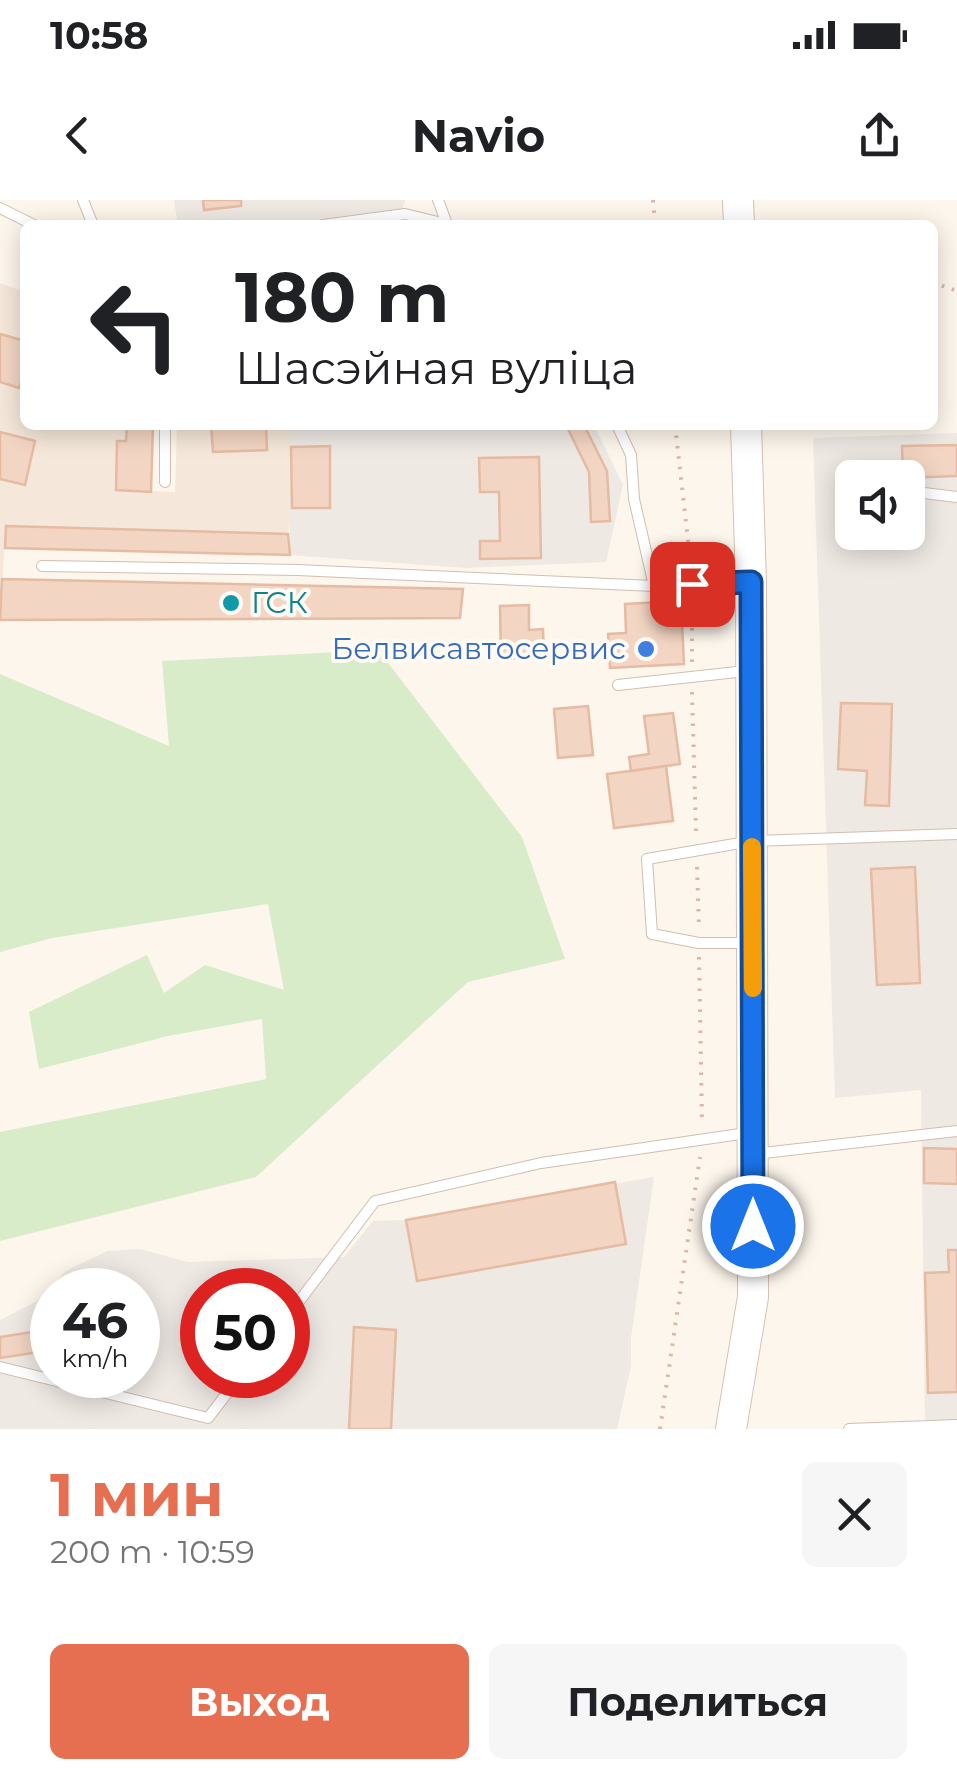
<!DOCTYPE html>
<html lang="ru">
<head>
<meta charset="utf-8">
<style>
  body { margin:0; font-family:Montserrat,sans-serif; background:#f6f6f6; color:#202124; height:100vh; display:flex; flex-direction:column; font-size:38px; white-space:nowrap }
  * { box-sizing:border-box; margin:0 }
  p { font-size:32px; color:#757577 }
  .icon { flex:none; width:55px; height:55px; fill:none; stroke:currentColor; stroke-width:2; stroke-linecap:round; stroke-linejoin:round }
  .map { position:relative; height:1229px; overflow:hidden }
  .details { display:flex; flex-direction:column; background:#fff; flex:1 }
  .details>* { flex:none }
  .top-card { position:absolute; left:20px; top:20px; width:918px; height:210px; border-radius:15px; box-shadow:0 5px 25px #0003; background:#fff; color:#202124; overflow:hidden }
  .fabs { position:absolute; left:835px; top:260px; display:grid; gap:20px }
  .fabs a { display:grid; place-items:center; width:90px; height:90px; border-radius:15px; background:#fff; box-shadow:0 5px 25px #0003; font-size:50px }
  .speed { position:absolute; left:30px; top:1068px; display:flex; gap:20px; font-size:50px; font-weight:700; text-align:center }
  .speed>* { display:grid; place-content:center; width:130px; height:130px; border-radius:50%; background:#fff; box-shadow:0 5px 25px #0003; line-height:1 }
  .speed small { font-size:25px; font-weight:400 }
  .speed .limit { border:15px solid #d22; background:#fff; color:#111 }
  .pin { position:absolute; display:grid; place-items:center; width:85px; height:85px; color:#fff; margin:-42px; border-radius:20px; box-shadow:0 5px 15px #0006 }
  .me { position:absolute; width:110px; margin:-55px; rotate:0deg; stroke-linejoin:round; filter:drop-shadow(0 0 8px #0008) }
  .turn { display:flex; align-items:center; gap:35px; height:210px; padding:0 50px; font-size:45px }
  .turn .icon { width:130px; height:130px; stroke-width:2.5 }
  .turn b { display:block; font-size:70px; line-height:85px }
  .round { display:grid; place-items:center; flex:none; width:105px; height:105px; border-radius:15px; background:#f6f6f6 }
  .summary { display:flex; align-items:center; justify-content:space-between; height:170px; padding:0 50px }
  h1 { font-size:60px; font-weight:700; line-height:75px; color:#e76f51 }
  .cta { display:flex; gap:20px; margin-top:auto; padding:20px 50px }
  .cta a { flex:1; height:115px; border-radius:15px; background:#e76f51; color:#fff; font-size:40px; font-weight:700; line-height:115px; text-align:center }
  .cta a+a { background:#f6f6f6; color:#202124 }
  .status { display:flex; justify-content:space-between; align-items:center; height:70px; padding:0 50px; background:#fff; direction:ltr }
  .status svg { height:28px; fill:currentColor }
  header { display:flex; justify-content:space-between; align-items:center; height:130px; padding:0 50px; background:#fff; font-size:45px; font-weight:700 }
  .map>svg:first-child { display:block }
  .residential { fill:#f5e8da }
  .industrial { fill:#efe9e4; fill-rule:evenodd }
  .green { fill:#d8ecc9 }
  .building { fill:#f3d5c3; stroke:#e6bba3; stroke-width:2.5 }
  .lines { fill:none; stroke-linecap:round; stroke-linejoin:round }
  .lane-casing { stroke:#d1beb0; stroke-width:12 }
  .secondary-casing { stroke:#d6c0b0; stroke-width:32 }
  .path { stroke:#d9b8a5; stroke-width:4; stroke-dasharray:2.5 8; stroke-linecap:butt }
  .lane { stroke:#fff; stroke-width:10 }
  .secondary { stroke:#fff; stroke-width:30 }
  .route-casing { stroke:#114b97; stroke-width:25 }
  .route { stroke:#1a73e8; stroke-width:18 }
  .slow { stroke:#f59e0b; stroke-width:18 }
  .culture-dot { fill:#0f9aa8; stroke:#fffaf3; stroke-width:4 }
  .shop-dot { fill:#3f7fe0; stroke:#fffaf3; stroke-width:4 }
  .labels { text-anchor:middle; stroke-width:8; stroke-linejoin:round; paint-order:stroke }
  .culture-label { font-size:30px; fill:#0d838f; stroke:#fffaf3; text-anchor:start }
  .shop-label { font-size:30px; fill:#366cbe; stroke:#fffaf3; text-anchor:end }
</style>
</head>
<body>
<div class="status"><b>10:58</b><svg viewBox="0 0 49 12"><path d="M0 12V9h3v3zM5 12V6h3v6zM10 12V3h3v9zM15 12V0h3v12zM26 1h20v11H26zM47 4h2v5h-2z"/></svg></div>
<header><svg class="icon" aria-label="back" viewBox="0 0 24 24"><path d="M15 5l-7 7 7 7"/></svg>Navio<svg class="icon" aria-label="share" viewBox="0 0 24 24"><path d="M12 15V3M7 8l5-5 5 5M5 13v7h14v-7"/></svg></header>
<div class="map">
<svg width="957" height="1229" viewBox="0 0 957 1229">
  <rect width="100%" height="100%" fill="#fdf6ec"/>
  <path class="residential" d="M 0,83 L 25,92 L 25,225 L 153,225 L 151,291 L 175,292 L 177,225 L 289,225 L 292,308 L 288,334 L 6,326 L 0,417 Z"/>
  <path class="industrial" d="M 174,0 L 405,0 L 398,25 L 178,25 Z
    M 289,225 L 594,225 L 623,285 L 606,362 L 465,368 L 290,355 Z
    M 957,233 L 957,1229 L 925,1229 L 921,890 L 835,898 L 813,238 ZM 852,278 L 908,278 L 908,332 L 852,332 Z
    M 654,977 L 631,1138 L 631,1166 L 617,1229 L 0,1229 L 0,1120 L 37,1101 L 66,1071 L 107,1051 L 140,1049 L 188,1062 L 344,1057 L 373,1021 L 406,1020 ZM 52,1090 L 138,1090 L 138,1175 L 52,1175 ZM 202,1090 L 288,1090 L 288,1175 L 202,1175 Z"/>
  <path class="green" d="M 378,450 L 522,637 L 565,759 L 468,782 L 256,977 L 0,1041 L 0,932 L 266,879 L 262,819 L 168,836 L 39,869 L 29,812 L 147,755 L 164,793 L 205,765 L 284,790 L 268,704 L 52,738 L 0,752 L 0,474 L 169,546 L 162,461 Z"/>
  <path class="building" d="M 203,0 L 241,0 L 241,6 L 204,10 Z
    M 0,134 L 25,141 L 25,170 L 19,188 L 0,182 Z
    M 127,225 L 153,225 L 151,292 L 116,290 L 117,241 L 126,241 Z
    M 211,225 L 266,225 L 267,250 L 213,252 Z
    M 566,225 L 584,225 L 607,271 L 610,321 L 591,322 L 589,272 Z
    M 0,232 L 35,241 L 25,285 L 0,279 Z
    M 957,245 L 957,276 L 903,278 L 902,246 Z
    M 330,246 L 330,308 L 292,308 L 291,247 Z
    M 539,257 L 541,358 L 480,359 L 480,341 L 500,341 L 499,292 L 480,292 L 479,258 Z
    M 6,326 L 288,334 L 290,355 L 5,348 Z
    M 864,332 L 892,332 L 893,339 L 864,340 Z
    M 2,379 L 463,389 L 460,418 L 0,420 Z
    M 681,401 L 684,464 L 610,468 L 608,434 L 626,433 L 625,404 Z
    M 529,405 L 529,430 L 543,429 L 544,457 L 501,459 L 500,406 Z
    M 841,503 L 892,504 L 889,606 L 865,605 L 867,571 L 838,569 Z
    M 588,506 L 593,555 L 558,558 L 554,509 Z
    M 673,513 L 680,564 L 631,571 L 629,557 L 649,554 L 644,516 Z
    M 666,566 L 673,621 L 614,628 L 607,574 Z
    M 915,667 L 920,783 L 877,785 L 871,669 Z
    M 924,948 L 957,949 L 957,984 L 924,983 Z
    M 615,982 L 626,1044 L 417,1081 L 406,1020 Z
    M 948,1050 L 957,1050 L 957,1192 L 928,1193 L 925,1073 L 949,1072 Z
    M 354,1127 L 396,1130 L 391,1229 L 349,1229 Z
    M 52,1129 L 52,1150 L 0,1158 L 0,1137 Z"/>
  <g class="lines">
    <defs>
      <path id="lane" d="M 83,0 L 93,25
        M 438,0 L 447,24
        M 0,8 L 34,25
        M 323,25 L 405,14 L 446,24
        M 165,225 L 165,282
        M 617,225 L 631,255 L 634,299 L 654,386 L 746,382
        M 908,291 L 957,297
        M 42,366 L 297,370 L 654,386
        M 618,485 L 746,471
        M 748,743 L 699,743 L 652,734 L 647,659 L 752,641 L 957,634
        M 754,954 L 957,931
        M 288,1116 L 375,1001 L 541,963 L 747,933
        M 0,1167 L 208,1218 L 241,1175
        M 849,1229 L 957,1225"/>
      <path id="secondary" d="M 738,0 L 739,25
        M 731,1229 L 753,1097 L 751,382 L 746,225"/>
    </defs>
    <use href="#lane" class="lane-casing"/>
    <use href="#secondary" class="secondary-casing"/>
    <path class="path" d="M 653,0 L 655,25
      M 932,82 L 957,91
      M 675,225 L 691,367
      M 692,462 L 692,402
      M 692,492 L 696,632
      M 697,667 L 699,727
      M 699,757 L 702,922
      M 660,1229 L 700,957"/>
    <use href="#lane" class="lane"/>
    <use href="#secondary" class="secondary"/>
  </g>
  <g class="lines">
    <defs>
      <path id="route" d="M 692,384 L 751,382 L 753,1026"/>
    </defs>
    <use href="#route" class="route-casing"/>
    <use href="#route" class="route"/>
    <path class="slow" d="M 752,647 L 753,788"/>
  </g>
  <circle class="culture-dot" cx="231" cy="403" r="10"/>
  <circle class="shop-dot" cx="646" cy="449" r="10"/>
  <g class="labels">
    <g class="culture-label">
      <text x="251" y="413">ГСК</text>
    </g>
    <g class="shop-label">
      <text x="626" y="459">Белвисавтосервис</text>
    </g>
  </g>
</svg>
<div class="fabs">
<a><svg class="icon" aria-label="sound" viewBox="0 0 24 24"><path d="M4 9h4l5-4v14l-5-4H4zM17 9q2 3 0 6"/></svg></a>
</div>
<div class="speed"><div>46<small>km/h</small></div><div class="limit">50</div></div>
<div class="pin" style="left:692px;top:384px;background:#d93025"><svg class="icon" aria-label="arrive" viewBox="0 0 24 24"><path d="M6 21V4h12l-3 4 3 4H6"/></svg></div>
<svg class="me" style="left:753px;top:1026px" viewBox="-20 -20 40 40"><circle r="17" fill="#1a73e8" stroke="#fff" stroke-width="3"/><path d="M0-11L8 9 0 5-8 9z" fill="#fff"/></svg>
<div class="top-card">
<div class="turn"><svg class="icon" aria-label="left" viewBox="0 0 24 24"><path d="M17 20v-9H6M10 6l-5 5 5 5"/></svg><div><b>180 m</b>Шасэйная вуліца</div></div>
</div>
</div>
<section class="details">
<div class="summary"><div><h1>1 мин</h1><p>200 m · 10:59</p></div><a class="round"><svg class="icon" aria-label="close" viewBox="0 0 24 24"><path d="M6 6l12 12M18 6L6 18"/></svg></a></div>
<div class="cta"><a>Выход</a><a>Поделиться</a></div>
</section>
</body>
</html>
